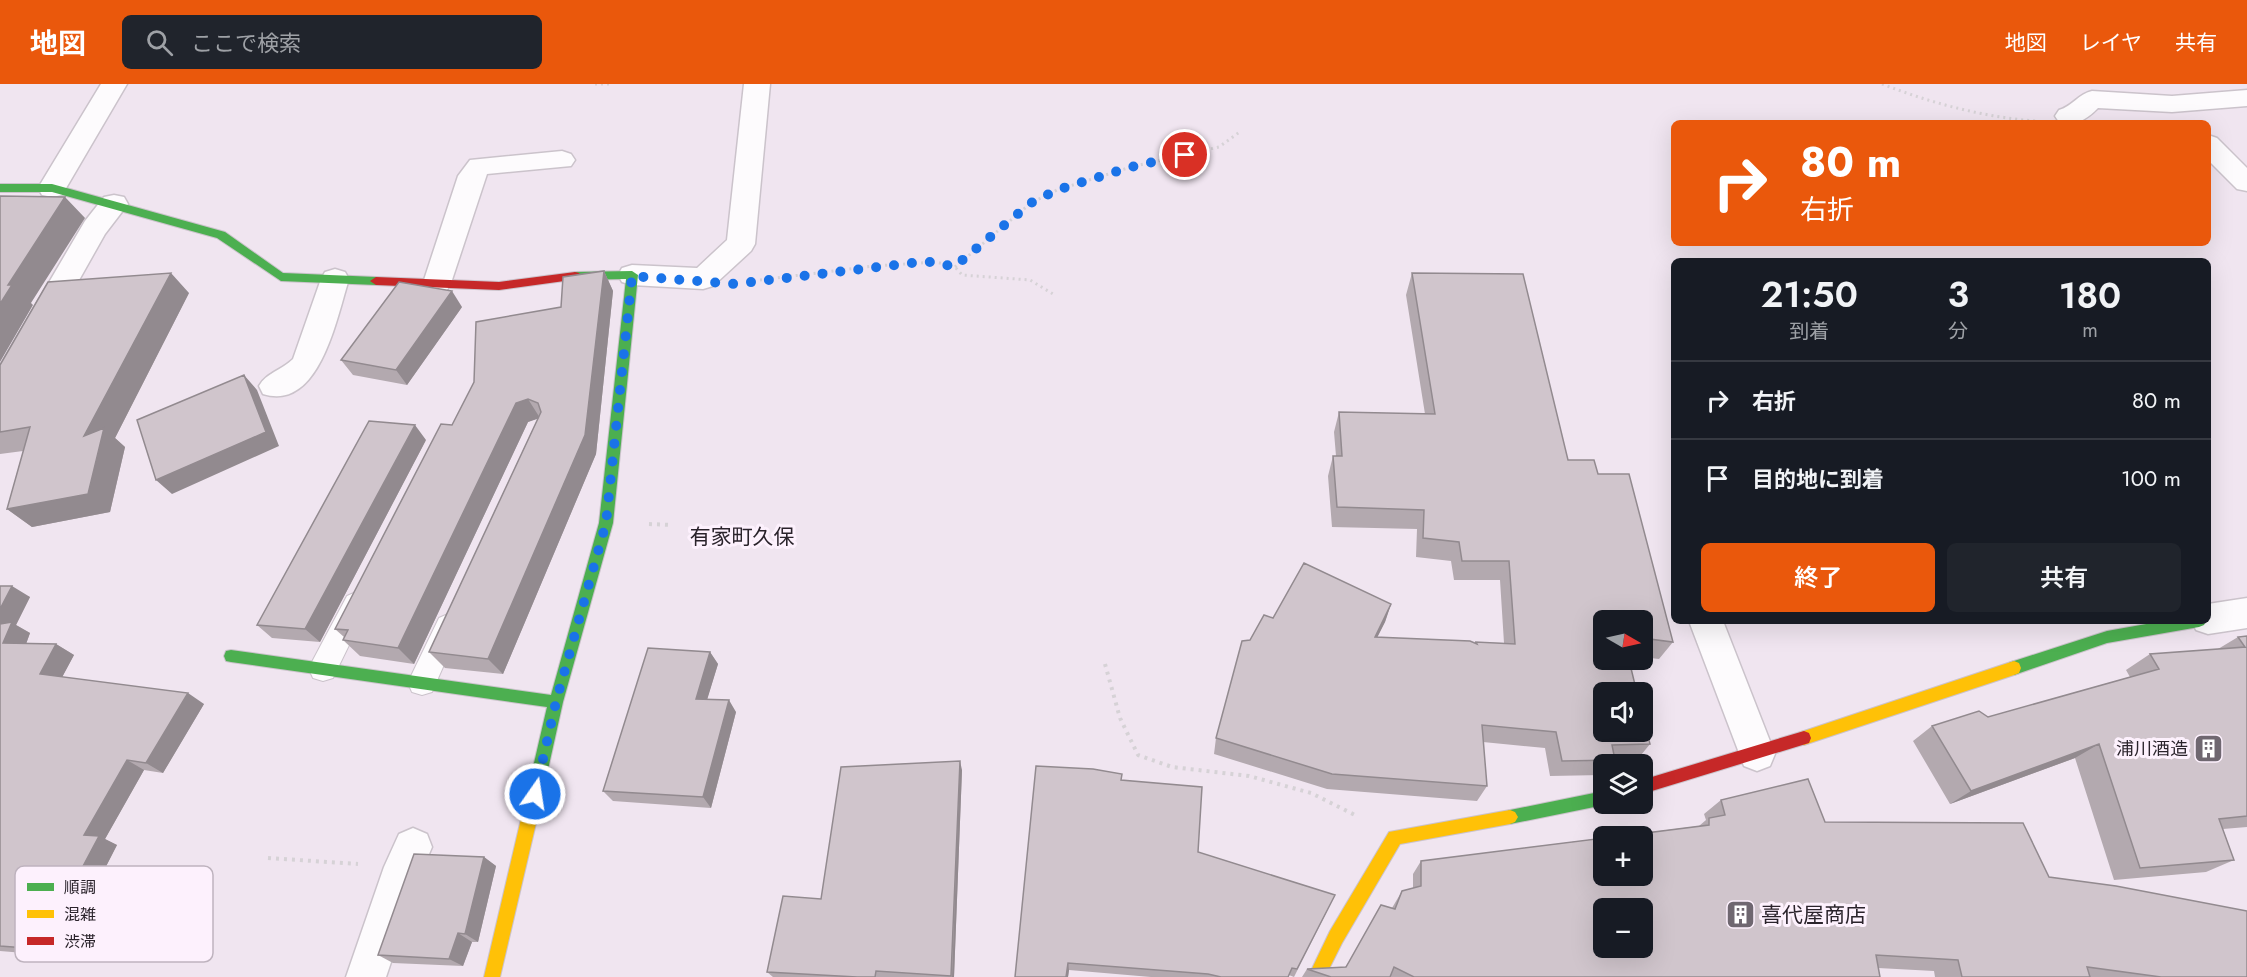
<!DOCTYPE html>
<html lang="ja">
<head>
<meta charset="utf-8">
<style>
  body { margin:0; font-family:Jost,"Noto Sans JP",sans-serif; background:#20242c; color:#f1f3f6; height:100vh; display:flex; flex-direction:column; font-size:22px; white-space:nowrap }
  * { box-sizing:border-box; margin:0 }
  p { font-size:20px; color:#9ea1a6 }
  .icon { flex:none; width:33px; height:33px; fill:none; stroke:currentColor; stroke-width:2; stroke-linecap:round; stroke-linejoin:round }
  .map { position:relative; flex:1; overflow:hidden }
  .drawer { position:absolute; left:1671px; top:174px; width:540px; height:366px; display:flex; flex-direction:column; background:#171b24; border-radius:9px; box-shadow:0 6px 24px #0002 }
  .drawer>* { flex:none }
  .hud { position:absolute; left:1671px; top:36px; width:540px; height:126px; border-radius:9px; box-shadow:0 6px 24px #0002; background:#ea580c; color:#fff; overflow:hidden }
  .needle { width:39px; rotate:99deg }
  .buttons { position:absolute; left:1593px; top:526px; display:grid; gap:12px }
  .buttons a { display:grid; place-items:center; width:60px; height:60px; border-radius:9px; background:#171b24; box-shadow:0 6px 24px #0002; font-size:30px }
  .pin { position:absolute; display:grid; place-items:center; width:51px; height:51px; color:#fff; margin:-26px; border:3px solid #fff; border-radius:50%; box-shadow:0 2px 6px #0007 }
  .me { position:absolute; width:66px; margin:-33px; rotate:13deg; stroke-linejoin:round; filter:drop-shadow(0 0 4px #0008) }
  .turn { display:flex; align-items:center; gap:21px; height:126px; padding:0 30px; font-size:27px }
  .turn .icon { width:78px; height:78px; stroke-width:2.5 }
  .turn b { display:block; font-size:42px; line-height:51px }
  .eta { display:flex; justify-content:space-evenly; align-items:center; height:102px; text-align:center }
  .eta b { font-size:36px; font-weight:600; line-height:42px }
  .action { display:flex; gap:12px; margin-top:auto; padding:12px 30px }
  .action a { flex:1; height:69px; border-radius:9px; background:#ea580c; color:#fff; font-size:24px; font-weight:600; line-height:69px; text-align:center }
  .action a+a { background:#20242c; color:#f1f3f6 }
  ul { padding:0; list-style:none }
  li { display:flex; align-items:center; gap:18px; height:78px; padding:0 30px; border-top:2px solid #363941 }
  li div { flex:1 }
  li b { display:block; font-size:22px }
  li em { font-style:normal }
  header { display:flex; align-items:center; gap:36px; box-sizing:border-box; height:84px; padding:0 30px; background:#ea580c; color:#fff }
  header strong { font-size:28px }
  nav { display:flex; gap:33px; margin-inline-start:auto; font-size:21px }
  .search { width:420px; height:54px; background:#20242c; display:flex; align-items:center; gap:15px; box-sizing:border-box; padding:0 21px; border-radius:9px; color:#9ea1a6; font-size:22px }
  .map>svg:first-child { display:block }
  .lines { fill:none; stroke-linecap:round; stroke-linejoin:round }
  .lane-casing { stroke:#cbc3cb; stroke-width:2 }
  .street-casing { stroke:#cbc3cb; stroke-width:3 }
  .fast-casing { stroke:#cbc3cb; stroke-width:2 }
  .slow-casing { stroke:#cbc3cb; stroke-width:2 }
  .jam-casing { stroke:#cbc3cb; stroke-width:2 }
  .path-far1 { stroke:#d6d2d6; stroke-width:3; stroke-dasharray:2 4; stroke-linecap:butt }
  .path { stroke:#d6d2d6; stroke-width:4; stroke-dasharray:3 5; stroke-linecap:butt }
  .lane { fill:#fdfbfd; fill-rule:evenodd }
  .street { fill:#fdfbfd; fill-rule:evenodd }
  .fast { fill:#4caf50; fill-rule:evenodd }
  .slow { fill:#ffc107; fill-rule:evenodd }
  .jam { fill:#c62828; fill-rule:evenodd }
  .wall { fill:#b3a9af }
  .shaded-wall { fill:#928a8f }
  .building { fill:#d0c5cc; stroke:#928a8f; stroke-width:1.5; fill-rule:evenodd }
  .route { stroke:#1a73e8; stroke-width:10; stroke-dasharray:0 18 }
  .labels { text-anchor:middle; stroke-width:6; stroke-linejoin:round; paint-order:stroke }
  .poi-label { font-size:18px; fill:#2a232b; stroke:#fdf1fd; text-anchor:end }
  .quarter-label { font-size:21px; fill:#2a232b; stroke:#fdf1fd }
  .near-poi-label { font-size:21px; fill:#2a232b; stroke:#fdf1fd; text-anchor:start }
  .key { fill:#fdf1fd; stroke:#beb3be; stroke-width:1.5 }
  .key-label { font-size:16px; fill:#2a232b }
</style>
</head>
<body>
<header>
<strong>地図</strong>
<div class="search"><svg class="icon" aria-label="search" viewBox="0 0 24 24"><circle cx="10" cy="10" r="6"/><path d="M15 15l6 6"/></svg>ここで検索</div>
<nav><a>地図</a><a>レイヤ</a><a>共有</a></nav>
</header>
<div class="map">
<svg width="2247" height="893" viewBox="0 0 2247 893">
  <rect width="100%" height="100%" fill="#f0e5f0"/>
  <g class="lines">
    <defs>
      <path id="lane" d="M 356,508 L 365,512 L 369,520 L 333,594 L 323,597 L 313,594 L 309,585 L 313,576 L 347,512 Z
        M 448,530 L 457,534 L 461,542 L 432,608 L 422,611 L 412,608 L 408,599 L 412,590 L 439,534 Z"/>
      <path id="street" d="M 101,0 L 127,0 L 62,111 L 52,113 L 42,111 L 38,104 Z
        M 744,0 L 770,0 L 755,160 L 751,167 L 713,202 L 703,205 L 632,201 L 622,198 L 618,191 L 622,184 L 632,181 L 697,184 L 727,156 Z
        M 2247,6 L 2247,22 L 2172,28 L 2098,24 C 2086,36 2076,42 2059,38 L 2055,32 L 2059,26 C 2073,22 2078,10 2092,7 L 2172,12 Z
        M 2208,51 L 2217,54 L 2247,84 L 2247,107 L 2237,105 L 2208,76 Z
        M 562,67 L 571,70 L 575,76 L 571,82 L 487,90 L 451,199 L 447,206 L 437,209 L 427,206 L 423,199 L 458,92 L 470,76 Z
        M 114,111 L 124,113 L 128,120 L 105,150 L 11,317 L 0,321 L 0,282 L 85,137 L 104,113 Z
        M 335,185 L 345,188 L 349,195 C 337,232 320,328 263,310 L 259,302 C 266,289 282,286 293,275 L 321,195 L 325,188 Z
        M 2247,514 L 2247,544 L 2208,550 L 2196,546 L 2192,537 L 2208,537 L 2208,520 Z
        M 1689,537 L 1723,537 L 1775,670 L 1770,682 L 1757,687 L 1744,682 Z
        M 413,744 L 427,750 L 432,763 L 421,789 L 386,893 L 346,893 L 384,783 L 399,750 Z"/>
      <path id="fast" d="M 0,100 L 52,100 L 225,148 L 283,189 L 376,193 L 382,197 L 376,201 L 281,197 L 217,154 L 52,108 L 0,108 Z
        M 632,187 L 638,191 L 613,439 L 563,618 L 537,735 L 534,740 L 529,743 L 524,740 L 521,735 L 547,623 L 231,578 L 226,577 L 224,572 L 226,567 L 231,566 L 551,611 L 599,439 L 626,195 L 575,196 L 569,192 L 575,188 Z
        M 2163,537 L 2206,537 L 2204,541 L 2199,543 L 2107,559 L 2014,591 L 2009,589 L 2007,584 L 2009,579 L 2014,577 L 2107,547 Z
        M 1604,707 L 1604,720 L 1607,720 L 1604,721 L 1510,740 L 1505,738 L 1502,733 L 1505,728 L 1510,726 Z"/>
      <path id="slow" d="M 2014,577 L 2019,579 L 2021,584 L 2019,589 L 2014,591 L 1804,661 L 1799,659 L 1797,654 L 1799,649 L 1804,647 Z
        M 1510,726 L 1515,728 L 1518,733 L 1515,738 L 1510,740 L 1400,760 L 1342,859 L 1325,893 L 1308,893 L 1330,847 L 1389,748 Z
        M 529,727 L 534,730 L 537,735 L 500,893 L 484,893 L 521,735 L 524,730 Z"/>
      <path id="jam" d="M 575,188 L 579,189 L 581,192 L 579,195 L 499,206 L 376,201 L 370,197 L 376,193 L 499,198 Z
        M 1804,647 L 1809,649 L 1811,654 L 1809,659 L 1642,710 L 1642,696 Z"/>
    </defs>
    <use href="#lane" class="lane-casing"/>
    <use href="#street" class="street-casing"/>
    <use href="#fast" class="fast-casing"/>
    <use href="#slow" class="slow-casing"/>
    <use href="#jam" class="jam-casing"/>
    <path class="path-far1" d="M 595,0 L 609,0
      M 1882,0 C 1931,19 1983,33 2035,37
      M 955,183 L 1031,119 L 1057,106 L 1131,83 L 1219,63 L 1241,47
      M 760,196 L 874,182 L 936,178 L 955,183 L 962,191 L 1030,196 L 1053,210"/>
    <path class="path" d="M 649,440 L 672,441
      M 1105,580 L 1120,634 L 1138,671 L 1172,683 L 1249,692 L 1311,709 L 1357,732
      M 268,774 L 358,780"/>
    <use href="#lane" class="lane"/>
    <use href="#street" class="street"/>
    <use href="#fast" class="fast"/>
    <use href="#slow" class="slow"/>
    <use href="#jam" class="jam"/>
  </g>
  <path class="wall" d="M 604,187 L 613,207 L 596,370 L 503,590 L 445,584 L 429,568 L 538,334 L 528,338 L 414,580 L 360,572 L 343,556 L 344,553 L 335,545 L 452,341 L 561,223 Z
    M 1412,189 L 1568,376 L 1598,390 L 1673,558 L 1659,575 L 1642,573 L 1642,537 L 1604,537 L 1650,660 L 1637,676 L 1615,676 L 1611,681 L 1604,681 L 1604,689 L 1602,691 L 1550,692 L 1545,664 L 1483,658 L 1487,702 L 1477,717 L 1327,705 L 1214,670 L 1216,654 L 1250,556 L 1273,534 L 1391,520 L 1385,538 L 1377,553 L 1475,560 L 1476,558 L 1504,559 L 1500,496 L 1454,496 L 1451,477 L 1416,473 L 1417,445 L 1332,443 L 1328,392 L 1333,372 L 1336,372 L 1334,348 L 1339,328 L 1425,330 L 1406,211 Z
    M 189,209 L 115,354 L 125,363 L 110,428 L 32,443 L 7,425 L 23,367 L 0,370 L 0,281 Z
    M 462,223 L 407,301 L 353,291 L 341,276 Z
    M 426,356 L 320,558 L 272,554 L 257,541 Z
    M 0,502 L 30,513 L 16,541 L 30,549 L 26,560 L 56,560 L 74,571 L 62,593 L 204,620 L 163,689 L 144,686 L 105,755 L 117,761 L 60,872 L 0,867 Z
    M 2247,552 L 2247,743 L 2223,745 L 2234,776 L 2206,788 L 2114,796 L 2075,674 L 1950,720 L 1913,657 L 1932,642 L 1988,633 L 2130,593 L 2126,586 L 2150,570 L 2218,565 L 2238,553 Z
    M 710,568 L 718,580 L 707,615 L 736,628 L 711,724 L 613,717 L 603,707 Z
    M 962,686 L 954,893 L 773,893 L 767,888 L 821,815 Z
    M 1122,696 L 1198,768 L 1335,811 L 1294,893 L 1289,891 L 1288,893 L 1151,893 L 1069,886 L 1068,893 L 1015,893 Z
    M 1721,716 L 1825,738 L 2049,793 L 2247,893 L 1935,893 L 1934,887 L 1878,884 L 1880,893 L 1302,893 L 1307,885 L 1345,883 L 1392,824 L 1402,807 L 1413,804 L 1413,790 L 1421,777 L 1699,742 L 1706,736 L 1704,730 Z
    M 484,773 L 496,782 L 478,858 L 472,858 L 463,882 L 393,879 L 378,871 Z"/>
  <path class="shaded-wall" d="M 65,113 L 85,134 L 31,219 L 33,221 L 0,278 L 0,220 L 8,201 Z
    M 604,187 L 613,207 L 596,370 L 503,590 L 488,575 Z
    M 171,189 L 189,209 L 115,354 L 125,363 L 110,428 L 32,443 L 7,425 Z
    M 452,207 L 462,223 L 407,301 L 396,286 Z
    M 244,291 L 257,306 L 279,362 L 172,410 L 156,396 Z
    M 528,315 L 540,334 L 528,338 L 414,580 L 398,564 L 516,319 Z
    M 415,341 L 426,356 L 320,558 L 305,545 Z
    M 12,502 L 30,513 L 16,541 L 30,549 L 22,571 L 3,559 L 0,546 L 0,525 Z
    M 1391,520 L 1385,538 L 1369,570 L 1375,553 Z
    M 56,560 L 74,571 L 58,601 L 40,590 Z
    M 710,568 L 718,580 L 704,626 L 696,615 Z
    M 188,609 L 204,620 L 163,689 L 146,679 Z
    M 729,616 L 736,628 L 711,724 L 703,713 Z
    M 2099,660 L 2075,674 L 1950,720 L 1971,707 Z
    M 127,676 L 144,686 L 105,755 L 117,761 L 60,872 L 39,865 L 84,751 Z
    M 960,677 L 962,686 L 954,893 L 952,893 Z
    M 484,773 L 496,782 L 478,858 L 465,850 Z
    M 458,849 L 472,858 L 463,882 L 449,875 Z
    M 1068,879 L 1069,886 L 1068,893 L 1066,893 Z"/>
  <path class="building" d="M 0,112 L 65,113 L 8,201 L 12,201 L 0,220 Z
    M 604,187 L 585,351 L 488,575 L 429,568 L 541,328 L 538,319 L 528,315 L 516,319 L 398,564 L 343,556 L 348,546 L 335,545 L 441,340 L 452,341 L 474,298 L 476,238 L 561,223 L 563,193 Z
    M 171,189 L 84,352 L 104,344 L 88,410 L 7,425 L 30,343 L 0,348 L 0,281 L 48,198 Z
    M 1412,189 L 1523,190 L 1568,376 L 1594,376 L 1598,390 L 1629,390 L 1673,558 L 1642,554 L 1642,537 L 1604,537 L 1604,576 L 1629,576 L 1637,609 L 1604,609 L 1604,648 L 1642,648 L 1642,629 L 1650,660 L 1612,661 L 1615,676 L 1562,677 L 1556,648 L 1482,641 L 1487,702 L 1332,690 L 1216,654 L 1242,557 L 1250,556 L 1264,531 L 1273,534 L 1304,479 L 1391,520 L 1375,553 L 1470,557 L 1477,560 L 1476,558 L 1515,560 L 1509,477 L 1462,477 L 1459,458 L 1423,454 L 1424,426 L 1337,423 L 1333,372 L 1342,372 L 1339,328 L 1435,330 Z
    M 399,198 L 452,207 L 396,286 L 341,276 Z
    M 244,291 L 266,348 L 156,396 L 137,336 Z
    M 369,337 L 415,341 L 305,545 L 257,541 Z
    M 0,502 L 12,502 L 0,525 Z
    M 12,538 L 3,559 L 56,560 L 40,590 L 188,609 L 146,679 L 127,676 L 84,751 L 99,752 L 39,865 L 0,862 L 0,540 Z
    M 2247,552 L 2247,732 L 2219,735 L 2234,776 L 2140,784 L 2099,660 L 1971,707 L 1932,642 L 1979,627 L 1988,633 L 2159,585 L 2150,570 L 2245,563 L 2238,553 Z
    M 648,564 L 710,568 L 696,615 L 729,616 L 703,713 L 603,707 Z
    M 960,677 L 951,892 L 876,887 L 875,893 L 857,893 L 767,888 L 783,812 L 821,815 L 841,683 Z
    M 1036,682 L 1093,685 L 1122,690 L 1121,696 L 1202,703 L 1198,768 L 1335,811 L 1297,885 L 1292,884 L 1288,893 L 1221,893 L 1208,890 L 1068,879 L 1066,893 L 1015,893 Z
    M 1808,695 L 1825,738 L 2023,739 L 2049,793 L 2116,802 L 2247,827 L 2247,893 L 2161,893 L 2087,883 L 2090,893 L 1962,893 L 1958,876 L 1876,871 L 1880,893 L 1414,893 L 1394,883 L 1390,893 L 1331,893 L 1307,885 L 1346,883 L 1381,821 L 1395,825 L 1402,807 L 1421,802 L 1421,777 L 1604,754 L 1604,792 L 1642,792 L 1642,753 L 1614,753 L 1709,741 L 1709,734 L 1725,731 L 1721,716 ZM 1604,825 L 1642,825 L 1642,864 L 1604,864 Z
    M 414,770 L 484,773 L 465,850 L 458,849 L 449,875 L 378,871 Z"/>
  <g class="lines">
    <path class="route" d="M 535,710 L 556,618 L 606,439 L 632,192 L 735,200 L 921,178 L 936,178 L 954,183 L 1031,119 L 1057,106 L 1131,83 L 1185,71"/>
  </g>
  <defs>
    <symbol id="building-square" viewBox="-11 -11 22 22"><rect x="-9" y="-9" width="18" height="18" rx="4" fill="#6f6770" stroke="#fdf1fd"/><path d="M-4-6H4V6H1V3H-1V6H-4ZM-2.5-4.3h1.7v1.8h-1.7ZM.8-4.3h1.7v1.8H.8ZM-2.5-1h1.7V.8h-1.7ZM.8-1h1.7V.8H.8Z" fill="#fff"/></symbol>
  </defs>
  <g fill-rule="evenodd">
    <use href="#building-square" x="2192" y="648" width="33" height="33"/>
    <use href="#building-square" x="1724" y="814" width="33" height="33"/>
  </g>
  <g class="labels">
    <g class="poi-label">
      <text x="2188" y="671">浦川酒造</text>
    </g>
    <g class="quarter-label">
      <text x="742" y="460">有家町久保</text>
    </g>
    <g class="near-poi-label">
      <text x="1761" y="838">喜代屋商店</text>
    </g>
  </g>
  <rect x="15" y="782" width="198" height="96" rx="9" class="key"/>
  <rect x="27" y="799" width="27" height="8" fill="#4caf50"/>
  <rect x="27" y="826" width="27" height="8" fill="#ffc107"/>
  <rect x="27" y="853" width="27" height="8" fill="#c62828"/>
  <g class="key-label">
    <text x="64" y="809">順調</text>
    <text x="64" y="836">混雑</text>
    <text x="64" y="863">渋滞</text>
  </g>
</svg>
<div class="buttons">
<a><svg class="needle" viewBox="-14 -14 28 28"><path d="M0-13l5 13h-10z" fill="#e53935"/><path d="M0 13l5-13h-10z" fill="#9ea1a6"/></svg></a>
<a><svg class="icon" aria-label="sound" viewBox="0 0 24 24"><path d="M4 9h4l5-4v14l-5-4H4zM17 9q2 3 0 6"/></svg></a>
<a><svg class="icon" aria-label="layers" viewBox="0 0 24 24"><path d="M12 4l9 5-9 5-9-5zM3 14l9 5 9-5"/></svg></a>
<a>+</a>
<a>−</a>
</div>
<div class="pin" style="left:1185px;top:71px;background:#d93025"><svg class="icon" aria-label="arrive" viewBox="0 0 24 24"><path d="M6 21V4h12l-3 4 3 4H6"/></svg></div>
<svg class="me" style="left:535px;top:710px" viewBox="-20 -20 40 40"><circle r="17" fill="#1a73e8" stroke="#fff" stroke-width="3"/><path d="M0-11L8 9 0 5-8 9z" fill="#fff"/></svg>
<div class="hud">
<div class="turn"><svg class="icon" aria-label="right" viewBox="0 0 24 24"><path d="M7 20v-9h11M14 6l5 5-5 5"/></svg><div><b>80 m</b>右折</div></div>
</div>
<section class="drawer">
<div class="eta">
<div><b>21:50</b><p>到着</p></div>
<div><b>3</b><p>分</p></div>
<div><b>180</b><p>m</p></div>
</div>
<ul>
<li><svg class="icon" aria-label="right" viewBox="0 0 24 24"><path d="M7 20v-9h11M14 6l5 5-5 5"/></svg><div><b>右折</b></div><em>80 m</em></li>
<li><svg class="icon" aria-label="arrive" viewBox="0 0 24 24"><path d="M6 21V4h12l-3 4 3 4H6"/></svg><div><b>目的地に到着</b></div><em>100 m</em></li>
</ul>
<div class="action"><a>終了</a><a>共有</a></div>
</section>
</div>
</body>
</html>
